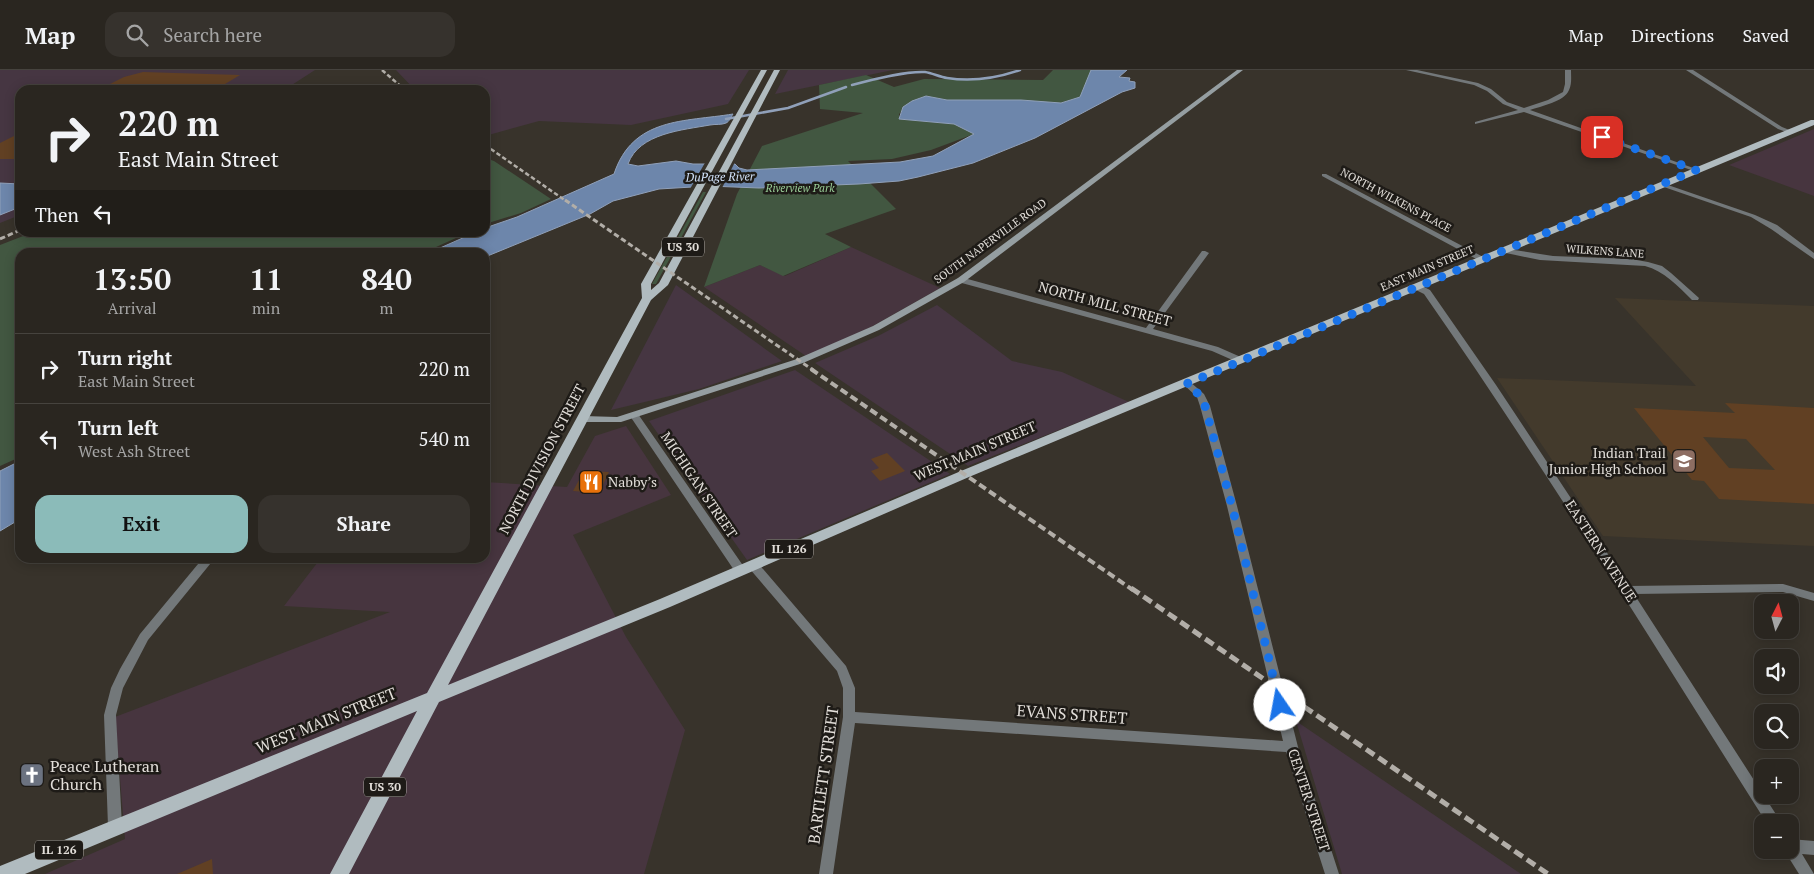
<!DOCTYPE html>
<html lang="en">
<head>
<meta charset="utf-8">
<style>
  body { margin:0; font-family:"PT Serif",serif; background:#36322d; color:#f1f3f6; height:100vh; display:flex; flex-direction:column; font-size:19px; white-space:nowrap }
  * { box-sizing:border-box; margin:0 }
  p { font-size:16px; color:#a5a5a5 }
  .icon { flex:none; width:28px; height:28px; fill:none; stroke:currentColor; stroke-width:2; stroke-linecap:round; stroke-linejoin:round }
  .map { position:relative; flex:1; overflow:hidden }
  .drawer { position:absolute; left:15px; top:178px; width:475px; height:315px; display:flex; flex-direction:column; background:#2a2620; border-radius:15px; box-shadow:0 2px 12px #0003,0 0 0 1px #46433e }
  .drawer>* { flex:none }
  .guide { position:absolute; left:15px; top:15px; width:475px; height:152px; border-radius:15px; box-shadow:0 2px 12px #0003,0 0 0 1px #46433e; background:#2a2620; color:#f1f3f6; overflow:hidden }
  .needle { width:32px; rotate:6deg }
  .fabs { position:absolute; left:1754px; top:524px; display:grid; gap:10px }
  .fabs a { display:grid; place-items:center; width:45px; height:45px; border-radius:10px; background:#2a2620; box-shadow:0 2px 12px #0003,0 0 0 1px #46433e; font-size:25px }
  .pin { position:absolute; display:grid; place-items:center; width:42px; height:42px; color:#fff; margin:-21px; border-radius:10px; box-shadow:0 2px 8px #0006 }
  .me { position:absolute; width:55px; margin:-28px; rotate:348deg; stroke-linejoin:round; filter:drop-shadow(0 0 4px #0008) }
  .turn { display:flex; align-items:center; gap:18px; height:105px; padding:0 20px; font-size:22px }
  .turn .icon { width:65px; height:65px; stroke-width:2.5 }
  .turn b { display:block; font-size:35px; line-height:42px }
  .then { display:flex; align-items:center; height:48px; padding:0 20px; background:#0003; gap:10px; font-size:19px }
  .eta { display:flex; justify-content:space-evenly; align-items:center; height:85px; text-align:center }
  .eta b { font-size:30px; font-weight:800; line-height:35px }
  .cta { display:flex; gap:10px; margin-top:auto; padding:10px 20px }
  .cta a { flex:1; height:58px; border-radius:15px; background:#8bbbb9; color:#111; font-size:20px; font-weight:800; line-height:58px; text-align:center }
  .cta a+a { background:#36322d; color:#f1f3f6 }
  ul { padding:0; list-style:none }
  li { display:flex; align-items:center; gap:15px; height:70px; padding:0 20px; border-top:1px solid #46433e }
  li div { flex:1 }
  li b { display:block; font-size:19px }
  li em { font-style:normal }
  header { display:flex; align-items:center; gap:30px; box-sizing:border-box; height:70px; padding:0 25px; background:#2a2620; border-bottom:1px solid #46433e }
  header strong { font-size:24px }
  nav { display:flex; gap:28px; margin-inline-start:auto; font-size:18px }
  .search { width:350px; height:45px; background:#36322d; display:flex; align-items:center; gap:12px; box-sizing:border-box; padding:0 18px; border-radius:15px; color:#a5a5a5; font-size:19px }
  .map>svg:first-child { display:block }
  .commercial { fill:#47353f }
  .industrial { fill:#463642 }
  .built { fill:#433a2c }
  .green { fill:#425741 }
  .water { fill:#6d86ab; stroke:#90a0b9 }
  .pier { fill:#38332b }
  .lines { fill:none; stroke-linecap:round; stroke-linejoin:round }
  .stream { stroke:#90a0b9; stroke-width:2.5 }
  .building { fill:#614023; fill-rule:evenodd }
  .street { fill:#73787a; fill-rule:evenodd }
  .secondary { fill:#959ea1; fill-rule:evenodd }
  .primary { fill:#b0bbbf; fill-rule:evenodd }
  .rail-far3 { stroke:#b2aea8; stroke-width:2.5; stroke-dasharray:4.5 2.5; stroke-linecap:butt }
  .rail-far2 { stroke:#b2aea8; stroke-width:3; stroke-dasharray:5.5 3; stroke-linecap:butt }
  .rail-far1 { stroke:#b2aea8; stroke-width:4; stroke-dasharray:8 4; stroke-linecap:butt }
  .rail { stroke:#b2aea8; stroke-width:5; stroke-dasharray:10 5; stroke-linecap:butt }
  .route { stroke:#1a73e8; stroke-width:9; stroke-dasharray:0 16.2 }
  .labels { text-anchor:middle; stroke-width:5; stroke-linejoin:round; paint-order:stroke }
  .far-park-label { font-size:11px; font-style:italic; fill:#9ace98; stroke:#1e1b17 }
  .far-street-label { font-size:11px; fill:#e2ded9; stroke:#1e1b17 }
  .far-water-label { font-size:12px; font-style:italic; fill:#d0e0f8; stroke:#1e1b17 }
  .shield { fill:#1e1b17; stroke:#a7a49f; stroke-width:1 }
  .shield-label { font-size:12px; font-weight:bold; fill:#e2ded9 }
  .street-label { font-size:14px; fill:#e2ded9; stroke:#1e1b17 }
  .poi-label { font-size:14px; fill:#e2ded9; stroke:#1e1b17; text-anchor:end }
  .near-street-label { font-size:16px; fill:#e2ded9; stroke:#1e1b17 }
  .near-poi-label { font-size:16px; fill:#e2ded9; stroke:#1e1b17; text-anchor:start }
</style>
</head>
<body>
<header>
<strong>Map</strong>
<div class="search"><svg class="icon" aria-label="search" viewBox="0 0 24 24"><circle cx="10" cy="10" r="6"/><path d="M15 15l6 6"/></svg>Search here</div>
<nav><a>Map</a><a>Directions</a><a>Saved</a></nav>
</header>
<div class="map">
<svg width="1814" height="804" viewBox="0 0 1814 804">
  <rect width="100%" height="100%" fill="#38332b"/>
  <path class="commercial" d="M 1814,59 L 1814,126 L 1729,95 Z
    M 851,177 L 940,218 L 871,257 L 806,286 L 704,217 L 760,195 L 785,206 Z
    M 626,356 L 671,425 L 573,465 L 626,567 L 685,660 L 644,804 L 45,804 L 125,769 L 115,647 L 390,542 L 284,536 L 321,488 L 485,488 L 485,412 L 567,417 L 595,366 Z"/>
  <path class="industrial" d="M 0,0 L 315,0 L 284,20 L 20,20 L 20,145 L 0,153 Z
    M 396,0 L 749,0 L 728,34 L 631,55 L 539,51 L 485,66 L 485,20 L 415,20 Z
    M 788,0 L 893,0 L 775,24 Z
    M 676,215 L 782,291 L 699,319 L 611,340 Z
    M 937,235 L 1012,291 L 1062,302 L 1129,332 L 968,396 L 815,293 L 878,266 Z
    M 795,300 L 950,404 L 747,490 L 649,351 Z
    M 1296,651 L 1521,804 L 1342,804 Z"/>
  <path class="built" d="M 1615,228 L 1814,236 L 1814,476 L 1603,466 L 1497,308 L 1696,316 Z"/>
  <path class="green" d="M 1053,0 L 1093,0 L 1080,27 L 1061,33 L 947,30 L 926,26 L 910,32 L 899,44 L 899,49 L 954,54 L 974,64 L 931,80 L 892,89 L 848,91 L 896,139 L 825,164 L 851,177 L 783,206 L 760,195 L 704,217 L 737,124 L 762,76 L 863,43 L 820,39 L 819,15 L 866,5 L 894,17 L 924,9 L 1043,10 Z
    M 485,88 L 494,91 L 551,129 L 521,143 L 485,154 Z
    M 703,122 L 706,122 L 656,214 L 652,214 Z
    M 31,163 L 31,162 L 467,163 L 425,182 L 20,182 L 20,387 L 0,396 L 0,175 Z"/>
  <path class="water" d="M 1091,0 L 1127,0 L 1119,7 L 1130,8 L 1129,11 L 1135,12 L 1135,18 L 1122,22 L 1035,68 L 973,93 L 918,107 L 899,111 L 859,114 L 759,118 L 709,116 L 659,119 L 613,131 L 590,144 L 485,187 L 485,182 L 431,182 L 474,163 L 485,162 L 485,158 L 517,147 L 614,104 C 633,47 684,52 733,44 C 731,47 729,52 726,53 C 722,55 715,54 710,55 C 683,60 639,63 628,94 L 638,96 L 676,91 L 693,94 L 735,94 L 739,98 L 747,100 L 900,92 L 933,86 L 974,64 L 954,54 L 899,49 L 903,37 L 912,31 L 926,26 L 947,30 L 1021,30 L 1061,33 L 1080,27 Z
    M 0,113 L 20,114 L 20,137 L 0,145 Z
    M 20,391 L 20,449 L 0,461 L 0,401 Z"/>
  <path class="pier" d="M 706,91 L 735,92 L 722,118 L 690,119 Z"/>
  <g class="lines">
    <path class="stream" d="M 852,15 C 870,10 907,1 925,2 C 932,3 940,7 947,8 C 972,12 997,8 1020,0
      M 726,49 L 788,38 L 846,17"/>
  </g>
  <path class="building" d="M 143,2 L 240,5 L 215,20 L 98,20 L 124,7 Z
    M 20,63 L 20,89 L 0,89 L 0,73 Z
    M 1725,333 L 1814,338 L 1814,434 L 1719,429 L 1704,411 L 1692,410 L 1634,338 L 1735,343 ZM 1703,367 L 1746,369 L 1775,400 L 1729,398 Z
    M 887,383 L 905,401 L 880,411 L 871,401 L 879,398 L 871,389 Z
    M 584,401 L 609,402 L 599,423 L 573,421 Z
    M 212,789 L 213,804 L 177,804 Z"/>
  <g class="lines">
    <path class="street" d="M 1406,0 L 1417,0 L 1478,13 L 1491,19 L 1507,32 L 1524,38 L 1548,30 L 1563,22 L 1565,14 L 1565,0 L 1571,0 C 1571,7 1572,14 1569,20 C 1564,32 1541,36 1530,40 L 1699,100 L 1694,101 L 1524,42 L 1475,54 L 1475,52 L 1518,40 L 1503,34 L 1487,21 L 1474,15 Z
      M 1686,0 L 1693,0 L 1782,57 L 1792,61 L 1789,63 L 1778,59 Z
      M 1322,104 L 1326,104 L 1487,189 L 1483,191 L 1480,191 L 1322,106 Z
      M 1661,114 L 1665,114 L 1755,145 L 1777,155 L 1814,183 L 1814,189 L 1771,159 L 1751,147 L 1661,116 Z
      M 1501,178 L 1553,186 L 1631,189 L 1648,192 L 1662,196 L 1671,203 L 1699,228 L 1698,230 L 1692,230 C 1678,216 1664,201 1645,196 L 1540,190 L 1501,182 Z
      M 1202,181 L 1205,181 L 1209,183 L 1153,259 L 1218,277 L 1243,288 L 1244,290 L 1243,292 L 1237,292 L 1212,281 L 958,212 L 957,210 L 958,208 L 964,208 L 1146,258 Z
      M 1414,215 L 1420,215 L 1430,220 L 1496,315 L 1629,516 L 1783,514 L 1814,523 L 1814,531 L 1783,522 L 1634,524 L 1781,752 L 1766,752 C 1654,575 1544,396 1424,224 L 1414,219 Z
      M 1186,310 L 1189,311 L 1204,324 L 1210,336 L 1237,436 L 1298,677 L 1339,804 L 1325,804 L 1286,682 L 855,653 L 833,804 L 819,804 L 843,647 L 843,618 L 837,601 L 749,498 L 747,495 L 749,492 L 757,492 L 846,596 L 855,618 L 855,642 L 1283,671 L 1227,436 L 1200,336 L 1197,327 L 1182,313 Z
      M 635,343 L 638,344 L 744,497 L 746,500 L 744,503 L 736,503 L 630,346 Z
      M 203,488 L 215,488 L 148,570 L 123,618 L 116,645 L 122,756 L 120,761 L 115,763 L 110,761 L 108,756 L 104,645 L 111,618 L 120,599 L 140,564 Z
      M 1790,769 L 1814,771 L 1814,785 L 1802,784 L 1814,804 L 1799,804 L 1784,780 L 1790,780 Z"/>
    <path class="secondary" d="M 1237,0 L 1243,0 L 964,212 L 879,260 L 803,293 L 621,352 L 583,352 L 578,349 L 583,346 L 617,347 L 797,289 L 873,256 L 958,208 Z"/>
    <path class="primary" d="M 761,0 L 767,0 L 651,214 L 651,220 L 659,213 L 774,0 L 780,0 L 668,215 L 651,230 L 448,615 L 660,529 L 961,401 L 1811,50 L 1814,50 L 1814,55 L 969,407 L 670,537 L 439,632 L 349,804 L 330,804 L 417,641 L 25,804 L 0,804 L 0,796 L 427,623 L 642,228 L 641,214 Z"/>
    <path class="rail-far3" d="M 382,0 L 405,20
      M 485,75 L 566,131"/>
    <path class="rail-far2" d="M 565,130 L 813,300
      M 0,169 L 20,160"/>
    <path class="rail-far1" d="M 811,299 L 1133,520"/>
    <path class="rail" d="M 1131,518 L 1548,804"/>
  </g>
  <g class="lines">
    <path class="route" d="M 1280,635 L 1232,436 L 1205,336 L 1201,326 L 1186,314 L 1696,100 L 1602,67"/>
  </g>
  <defs>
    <symbol id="school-square" viewBox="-11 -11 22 22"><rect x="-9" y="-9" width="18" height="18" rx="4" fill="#8d6e63" stroke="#1e1b17"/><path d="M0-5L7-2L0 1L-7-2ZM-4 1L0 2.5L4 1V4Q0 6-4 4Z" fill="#fff"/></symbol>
    <symbol id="restaurant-square" viewBox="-11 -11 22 22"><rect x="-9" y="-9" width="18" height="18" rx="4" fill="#e8710a" stroke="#1e1b17"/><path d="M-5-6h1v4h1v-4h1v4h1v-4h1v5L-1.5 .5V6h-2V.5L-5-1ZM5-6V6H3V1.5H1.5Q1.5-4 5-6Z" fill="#fff"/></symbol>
    <symbol id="church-square" viewBox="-11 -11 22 22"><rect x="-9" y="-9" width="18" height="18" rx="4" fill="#6b7280" stroke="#1e1b17"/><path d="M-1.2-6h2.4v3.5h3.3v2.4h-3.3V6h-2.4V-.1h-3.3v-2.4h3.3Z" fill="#fff"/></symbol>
  </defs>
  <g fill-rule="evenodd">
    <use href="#school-square" x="1670" y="377" width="28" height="28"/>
    <use href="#restaurant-square" x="577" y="398" width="28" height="28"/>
    <use href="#church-square" x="18" y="691" width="28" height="28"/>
  </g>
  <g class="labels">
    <g class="far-park-label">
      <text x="800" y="122">Riverview Park</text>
    </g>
    <g class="far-street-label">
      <text transform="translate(1396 130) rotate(28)" y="4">NORTH WILKENS PLACE</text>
      <text transform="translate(990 171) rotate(-36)" y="4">SOUTH NAPERVILLE ROAD</text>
      <text transform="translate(1605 181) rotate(4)" y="4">WILKENS LANE</text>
      <text transform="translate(1427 198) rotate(-23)" y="4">EAST MAIN STREET</text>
    </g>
    <g class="far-water-label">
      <text transform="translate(720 107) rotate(-1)" y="4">DuPage River</text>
    </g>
    <g class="shield">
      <rect x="662" y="167.5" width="42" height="19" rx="4"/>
      <rect x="765" y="469.5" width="48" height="19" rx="4"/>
      <rect x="364" y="707.5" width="42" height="19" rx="4"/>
      <rect x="35" y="770.5" width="48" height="19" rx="4"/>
    </g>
    <g class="shield-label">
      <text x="683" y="181">US 30</text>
      <text x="789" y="483">IL 126</text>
      <text x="385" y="721">US 30</text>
      <text x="59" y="784">IL 126</text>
    </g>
    <g class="street-label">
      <text transform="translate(1105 234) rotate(15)" y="5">NORTH MILL STREET</text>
      <text transform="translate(975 381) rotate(-23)" y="5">WEST MAIN STREET</text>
      <text transform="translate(542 389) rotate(-62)" y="5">NORTH DIVISION STREET</text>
      <text transform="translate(699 415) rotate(56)" y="5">MICHIGAN STREET</text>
      <text transform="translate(1601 481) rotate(57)" y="5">EASTERN AVENUE</text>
      <text transform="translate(1309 730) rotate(72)" y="5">CENTER STREET</text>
    </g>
    <g class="poi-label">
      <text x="1666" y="388">Indian Trail<tspan x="1666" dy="16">Junior High School</tspan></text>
      <text x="608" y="417" text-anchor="start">Nabby’s</text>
    </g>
    <g class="near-street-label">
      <text transform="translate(1072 644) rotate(4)" y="6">EVANS STREET</text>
      <text transform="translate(326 650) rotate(-22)" y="6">WEST MAIN STREET</text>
      <text transform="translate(823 705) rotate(-82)" y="6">BARTLETT STREET</text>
    </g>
    <g class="near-poi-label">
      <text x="50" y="702">Peace Lutheran<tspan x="50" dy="18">Church</tspan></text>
    </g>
  </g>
</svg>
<div class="fabs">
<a><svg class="needle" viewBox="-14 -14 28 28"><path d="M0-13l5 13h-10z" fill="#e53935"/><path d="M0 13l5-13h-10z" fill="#a5a5a5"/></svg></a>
<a><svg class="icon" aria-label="sound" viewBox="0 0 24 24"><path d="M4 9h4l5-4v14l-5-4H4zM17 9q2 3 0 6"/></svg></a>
<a><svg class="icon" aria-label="search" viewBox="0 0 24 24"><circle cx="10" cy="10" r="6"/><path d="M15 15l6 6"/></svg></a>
<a>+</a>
<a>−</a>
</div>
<div class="pin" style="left:1602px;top:67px;background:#d93025"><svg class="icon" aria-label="arrive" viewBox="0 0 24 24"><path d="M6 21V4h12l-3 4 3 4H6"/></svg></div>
<svg class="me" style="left:1280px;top:635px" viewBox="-20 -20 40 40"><circle r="19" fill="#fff"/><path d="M0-13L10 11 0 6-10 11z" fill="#1a73e8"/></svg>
<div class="guide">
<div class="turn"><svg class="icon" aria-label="right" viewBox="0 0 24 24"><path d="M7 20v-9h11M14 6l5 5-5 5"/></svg><div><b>220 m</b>East Main Street</div></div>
<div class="then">Then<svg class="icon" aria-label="left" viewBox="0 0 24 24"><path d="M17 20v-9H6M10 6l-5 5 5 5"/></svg></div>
</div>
<section class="drawer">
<div class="eta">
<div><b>13:50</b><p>Arrival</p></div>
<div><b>11</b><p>min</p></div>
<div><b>840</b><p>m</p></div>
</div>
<ul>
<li><svg class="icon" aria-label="right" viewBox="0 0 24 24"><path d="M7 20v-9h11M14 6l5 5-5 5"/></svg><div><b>Turn right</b><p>East Main Street</p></div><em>220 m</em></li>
<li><svg class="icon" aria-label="left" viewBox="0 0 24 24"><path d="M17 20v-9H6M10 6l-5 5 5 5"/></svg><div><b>Turn left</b><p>West Ash Street</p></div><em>540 m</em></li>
</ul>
<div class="cta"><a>Exit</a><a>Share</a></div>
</section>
</div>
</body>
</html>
